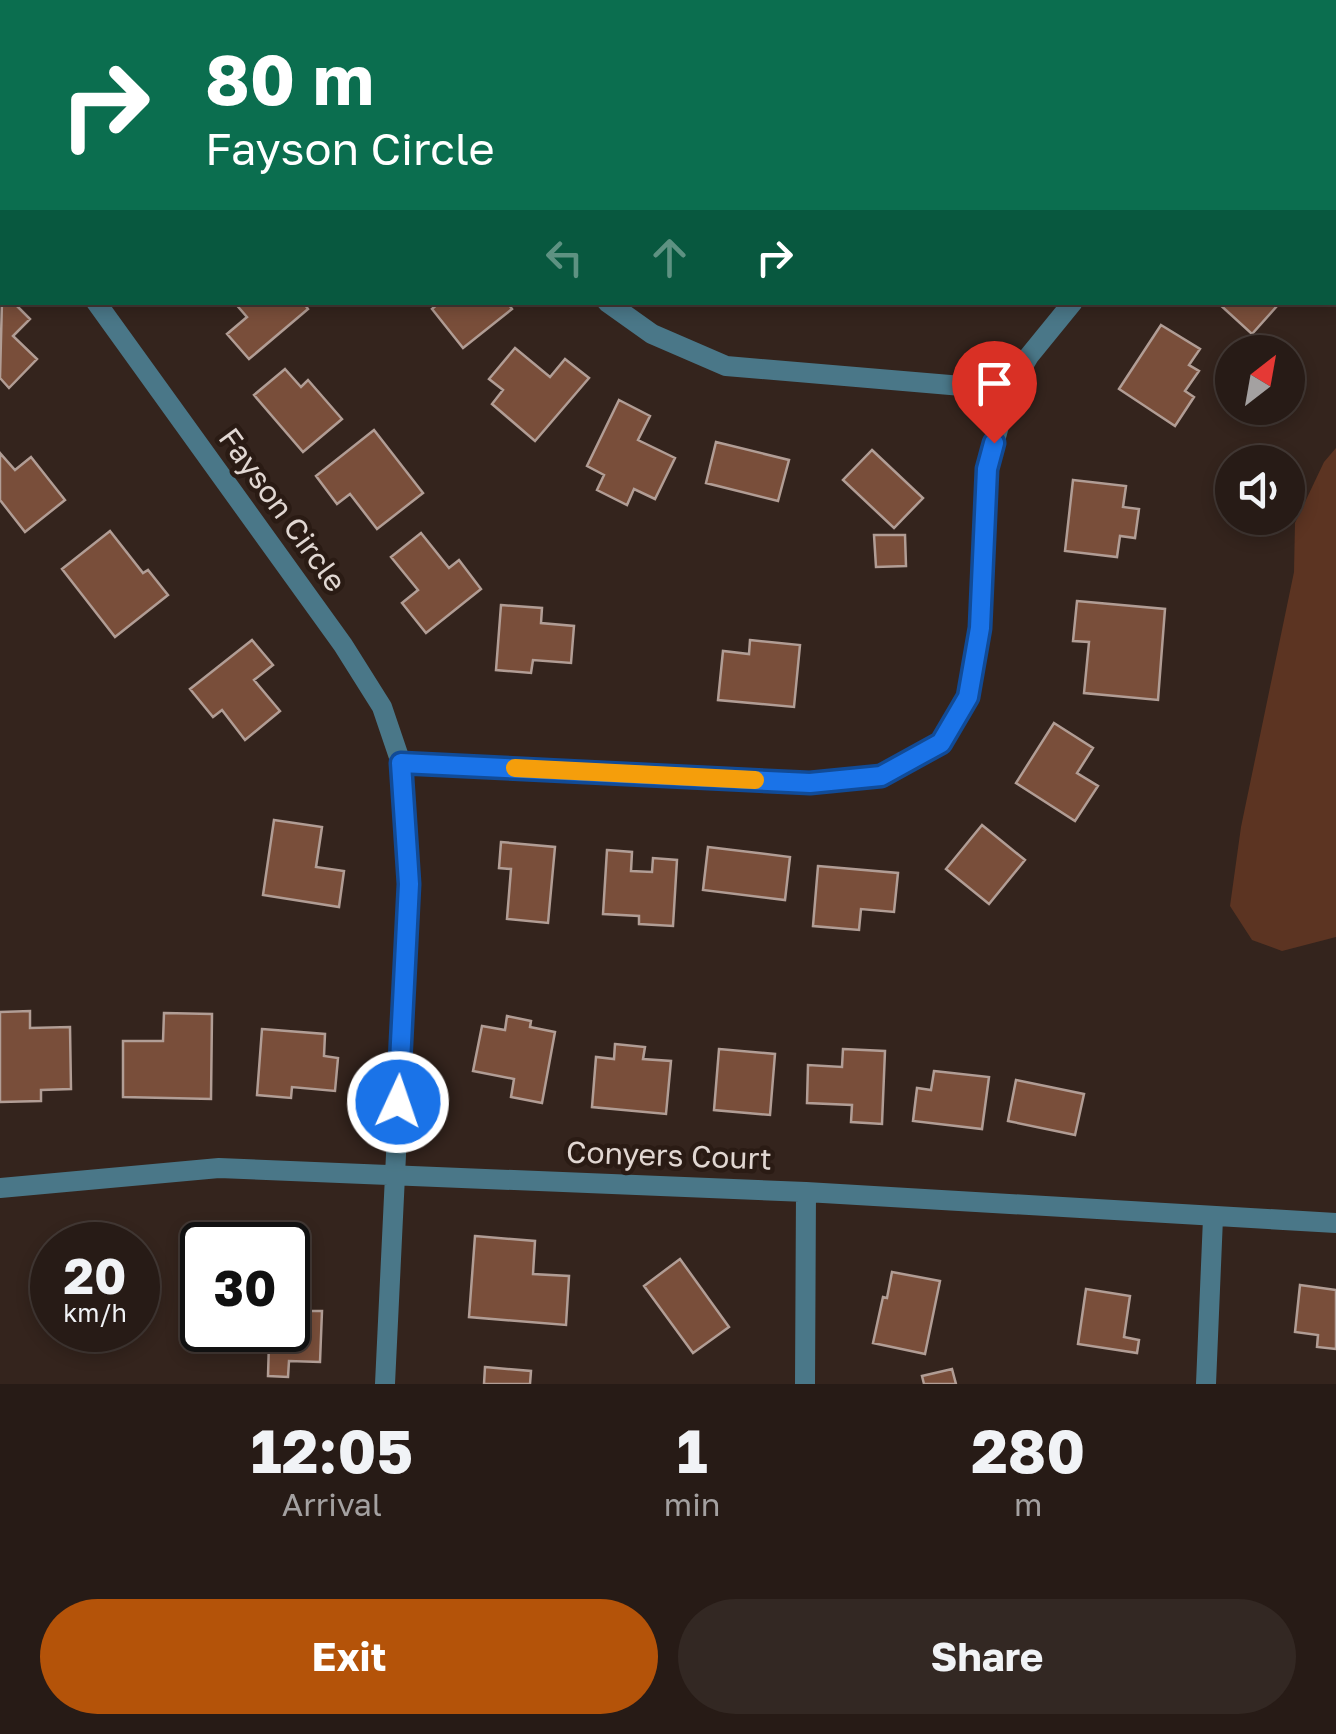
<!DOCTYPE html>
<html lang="en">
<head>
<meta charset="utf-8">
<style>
  body { margin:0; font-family:"Golos Text",sans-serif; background:#332823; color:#f1f3f6; height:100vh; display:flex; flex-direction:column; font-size:38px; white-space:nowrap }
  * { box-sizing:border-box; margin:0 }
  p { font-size:32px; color:#a4a1a1 }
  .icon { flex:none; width:55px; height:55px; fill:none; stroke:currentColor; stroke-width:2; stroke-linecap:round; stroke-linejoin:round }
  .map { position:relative; height:1384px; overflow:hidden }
  .side { display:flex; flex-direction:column; background:#271b16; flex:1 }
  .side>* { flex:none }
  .hud { position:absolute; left:0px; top:0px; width:1338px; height:305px; box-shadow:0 5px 15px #0003,0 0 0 2px #433935; background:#0b6e4f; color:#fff; overflow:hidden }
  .needle { width:65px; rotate:31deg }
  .controls { position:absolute; left:1215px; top:335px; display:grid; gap:20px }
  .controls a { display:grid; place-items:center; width:90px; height:90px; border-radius:50%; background:#271b16; box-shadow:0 5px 15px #0003,0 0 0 2px #433935; font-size:50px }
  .speed { position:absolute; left:30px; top:1222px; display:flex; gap:20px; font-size:50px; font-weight:700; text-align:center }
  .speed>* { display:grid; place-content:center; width:130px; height:130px; border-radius:50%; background:#271b16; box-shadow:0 5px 15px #0003,0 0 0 2px #433935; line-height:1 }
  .speed small { font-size:25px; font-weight:400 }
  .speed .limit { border:5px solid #111; border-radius:15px; background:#fff; color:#111 }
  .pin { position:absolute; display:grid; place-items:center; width:85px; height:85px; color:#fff; margin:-102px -42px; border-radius:50% 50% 50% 0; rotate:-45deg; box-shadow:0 0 10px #0007 }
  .pin .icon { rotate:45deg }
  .me { position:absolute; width:110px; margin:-55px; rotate:3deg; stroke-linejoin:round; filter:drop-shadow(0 0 8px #0008) }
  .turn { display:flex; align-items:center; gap:35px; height:210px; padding:0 40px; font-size:45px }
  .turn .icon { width:130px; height:130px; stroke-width:2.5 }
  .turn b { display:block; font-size:70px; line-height:85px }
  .lanes { display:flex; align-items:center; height:95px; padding:0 40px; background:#0003; justify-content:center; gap:50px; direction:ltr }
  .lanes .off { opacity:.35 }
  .eta { display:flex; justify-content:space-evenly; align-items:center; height:170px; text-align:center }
  .eta b { font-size:60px; font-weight:700; line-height:70px }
  .cta { display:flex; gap:20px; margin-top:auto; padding:20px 40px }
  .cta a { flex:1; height:115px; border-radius:60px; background:#b45309; color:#fff; font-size:40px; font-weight:700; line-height:115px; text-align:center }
  .cta a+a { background:#332823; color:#f1f3f6 }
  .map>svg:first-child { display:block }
  .green { fill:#5c3422 }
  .building { fill:#794e3a; stroke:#b19d95; stroke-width:2.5 }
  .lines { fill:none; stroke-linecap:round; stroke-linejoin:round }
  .street { stroke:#4a7788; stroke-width:20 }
  .route-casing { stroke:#114b97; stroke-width:25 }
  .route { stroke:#1a73e8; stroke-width:18 }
  .slow { stroke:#f59e0b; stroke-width:18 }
  .labels { text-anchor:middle; stroke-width:9; stroke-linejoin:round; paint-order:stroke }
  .street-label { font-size:30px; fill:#e1d7d2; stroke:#2a1b14 }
</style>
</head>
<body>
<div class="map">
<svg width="1336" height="1384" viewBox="0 0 1336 1384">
  <rect width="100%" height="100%" fill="#34241d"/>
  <path class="green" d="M 1336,448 L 1336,937 L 1282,951 L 1252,940 L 1230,906 L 1241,827 L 1294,572 L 1295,523 L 1324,462 Z"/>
  <path class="building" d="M 924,0 L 984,0 L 987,2 L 922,2 Z
    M 2,300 L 13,302 L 30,319 L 13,336 L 37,359 L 9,388 L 0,378 Z
    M 234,302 L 303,302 L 308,309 L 249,359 L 227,334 L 247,317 Z
    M 440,302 L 507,302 L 512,309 L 463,348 L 432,309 Z
    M 1217,302 L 1274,302 L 1277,306 L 1252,334 Z
    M 1161,325 L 1200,349 L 1189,365 L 1199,371 L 1185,391 L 1194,397 L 1175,426 L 1119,389 Z
    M 515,348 L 550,377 L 565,359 L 589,378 L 535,441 L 492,404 L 503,390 L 489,379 Z
    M 285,369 L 301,387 L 308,380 L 342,419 L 303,452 L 254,395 Z
    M 619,400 L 650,416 L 638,440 L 675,458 L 655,499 L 634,489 L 627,505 L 597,490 L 604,475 L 587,466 Z
    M 374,430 L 423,493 L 377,529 L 350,494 L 337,504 L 316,476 Z
    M 716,442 L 789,460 L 778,501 L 706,483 Z
    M 872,450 L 923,498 L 894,528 L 843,480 Z
    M 0,453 L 15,470 L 31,457 L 65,500 L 25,532 L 0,500 Z
    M 1073,480 L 1126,486 L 1123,507 L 1139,509 L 1135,538 L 1120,536 L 1117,557 L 1065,551 Z
    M 110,531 L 143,573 L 148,570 L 168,595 L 115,637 L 62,569 Z
    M 421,533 L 449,568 L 459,560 L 481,589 L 426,633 L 402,603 L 418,590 L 391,557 Z
    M 874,535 L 905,535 L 906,566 L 876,567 Z
    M 1077,601 L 1165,609 L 1158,700 L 1084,693 L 1089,642 L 1073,641 Z
    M 501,605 L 542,608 L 541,623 L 574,626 L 571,663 L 533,660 L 531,673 L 496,670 Z
    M 252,640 L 273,665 L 254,680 L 280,711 L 245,740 L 222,710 L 213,717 L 190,689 Z
    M 750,640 L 800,645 L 794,707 L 718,700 L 723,651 L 749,654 Z
    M 1054,723 L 1093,748 L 1077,773 L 1098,786 L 1075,821 L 1016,783 Z
    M 274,820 L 322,827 L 316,867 L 344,871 L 339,907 L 263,895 Z
    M 982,825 L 1025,860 L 989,904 L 946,869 Z
    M 501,842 L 555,847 L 548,923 L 507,919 L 511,869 L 499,868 Z
    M 708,847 L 790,857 L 785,900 L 703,890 Z
    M 607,850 L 632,852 L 631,871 L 652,872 L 653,858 L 677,860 L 673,926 L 639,924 L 639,916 L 603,914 Z
    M 818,866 L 898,873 L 894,912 L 861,909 L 859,930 L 813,926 Z
    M 30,1011 L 30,1028 L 70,1027 L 71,1089 L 41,1090 L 41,1101 L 0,1102 L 0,1012 Z
    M 164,1013 L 212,1014 L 211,1099 L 123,1097 L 123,1041 L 163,1041 Z
    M 507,1016 L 531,1021 L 530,1027 L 555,1032 L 542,1103 L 511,1097 L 514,1079 L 473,1071 L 482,1026 L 505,1030 Z
    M 262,1029 L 325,1034 L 324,1056 L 338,1058 L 335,1091 L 292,1087 L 291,1098 L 257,1095 Z
    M 615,1044 L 645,1047 L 643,1059 L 671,1061 L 666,1114 L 592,1107 L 596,1057 L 614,1059 Z
    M 719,1049 L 775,1054 L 770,1115 L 714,1110 Z
    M 843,1049 L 885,1051 L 882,1124 L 851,1122 L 852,1105 L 807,1103 L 808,1065 L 842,1067 Z
    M 934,1071 L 989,1077 L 982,1129 L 913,1121 L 917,1088 L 931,1090 Z
    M 1016,1080 L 1084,1094 L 1075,1135 L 1008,1121 Z
    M 475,1236 L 535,1241 L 533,1274 L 569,1276 L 566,1325 L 469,1317 Z
    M 193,1244 L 221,1245 L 202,1245 L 202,1281 L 191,1280 Z
    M 680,1259 L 729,1327 L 693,1353 L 644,1286 Z
    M 146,1266 L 149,1320 L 138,1321 L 138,1267 Z
    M 892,1272 L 940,1281 L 925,1354 L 873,1343 L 883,1297 L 887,1298 Z
    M 288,1274 L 301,1275 L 300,1311 L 322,1311 L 320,1362 L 289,1361 L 288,1377 L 268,1376 L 269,1342 L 216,1340 L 216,1330 L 288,1330 Z
    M 1300,1285 L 1336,1290 L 1336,1349 L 1317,1347 L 1318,1335 L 1295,1332 Z
    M 1086,1289 L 1130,1296 L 1124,1337 L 1139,1340 L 1137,1353 L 1078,1344 Z
    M 485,1367 L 531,1371 L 530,1384 L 484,1384 Z
    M 952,1369 L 956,1384 L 924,1384 L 922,1376 Z"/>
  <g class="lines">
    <path class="street" d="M 383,0 L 385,2
      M 92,2 L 95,0
      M 789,2 L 792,0
      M 1304,2 L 1304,0
      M 96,302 L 343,645 L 382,707 L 401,763 L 409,884 L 385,1384
      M 607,302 L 652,334 L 726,366 L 1009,390
      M 401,763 L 810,783 L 881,775 L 941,743 L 969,697 L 980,628 L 987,469 L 1009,390 L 1029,356 L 1073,302
      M 0,1188 L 219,1168 L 806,1192 L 1336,1223
      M 805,1384 L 806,1192
      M 1206,1384 L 1213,1218"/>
  </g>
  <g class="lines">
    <defs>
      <path id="route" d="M 398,1102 L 409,884 L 401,763 L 810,783 L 881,776 L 941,743 L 968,697 L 980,628 L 987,469 L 994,443"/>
    </defs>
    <use href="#route" class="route-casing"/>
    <use href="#route" class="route"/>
    <path class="slow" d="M 515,768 L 755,780"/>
  </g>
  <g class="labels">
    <g class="street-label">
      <text transform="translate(282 510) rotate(54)" y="10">Fayson Circle</text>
      <text transform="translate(669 1156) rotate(2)" y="10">Conyers Court</text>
    </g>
  </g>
</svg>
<div class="controls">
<a><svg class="needle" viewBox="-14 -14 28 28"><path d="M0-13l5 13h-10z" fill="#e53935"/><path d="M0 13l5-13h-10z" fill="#a4a1a1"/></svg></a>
<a><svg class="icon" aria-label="sound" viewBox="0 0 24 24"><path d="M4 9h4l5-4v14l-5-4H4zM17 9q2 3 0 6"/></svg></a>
</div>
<div class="speed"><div>20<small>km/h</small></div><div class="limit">30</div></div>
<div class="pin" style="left:994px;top:443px;background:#d93025"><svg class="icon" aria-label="arrive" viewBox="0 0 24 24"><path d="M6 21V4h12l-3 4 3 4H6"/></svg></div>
<svg class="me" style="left:398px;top:1102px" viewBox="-20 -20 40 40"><circle r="17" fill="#1a73e8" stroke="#fff" stroke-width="3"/><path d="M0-11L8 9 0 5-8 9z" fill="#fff"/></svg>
<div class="hud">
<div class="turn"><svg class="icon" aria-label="right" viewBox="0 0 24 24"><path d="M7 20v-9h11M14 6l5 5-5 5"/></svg><div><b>80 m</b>Fayson Circle</div></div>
<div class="lanes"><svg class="icon off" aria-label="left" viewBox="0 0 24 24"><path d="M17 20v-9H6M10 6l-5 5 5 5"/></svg><svg class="icon off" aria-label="ahead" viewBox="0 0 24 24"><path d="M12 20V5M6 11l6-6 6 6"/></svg><svg class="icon" aria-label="right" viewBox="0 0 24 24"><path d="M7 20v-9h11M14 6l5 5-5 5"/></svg></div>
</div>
</div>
<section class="side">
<div class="eta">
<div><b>12:05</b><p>Arrival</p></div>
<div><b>1</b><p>min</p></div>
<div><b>280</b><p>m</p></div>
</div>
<div class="cta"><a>Exit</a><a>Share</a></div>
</section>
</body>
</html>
